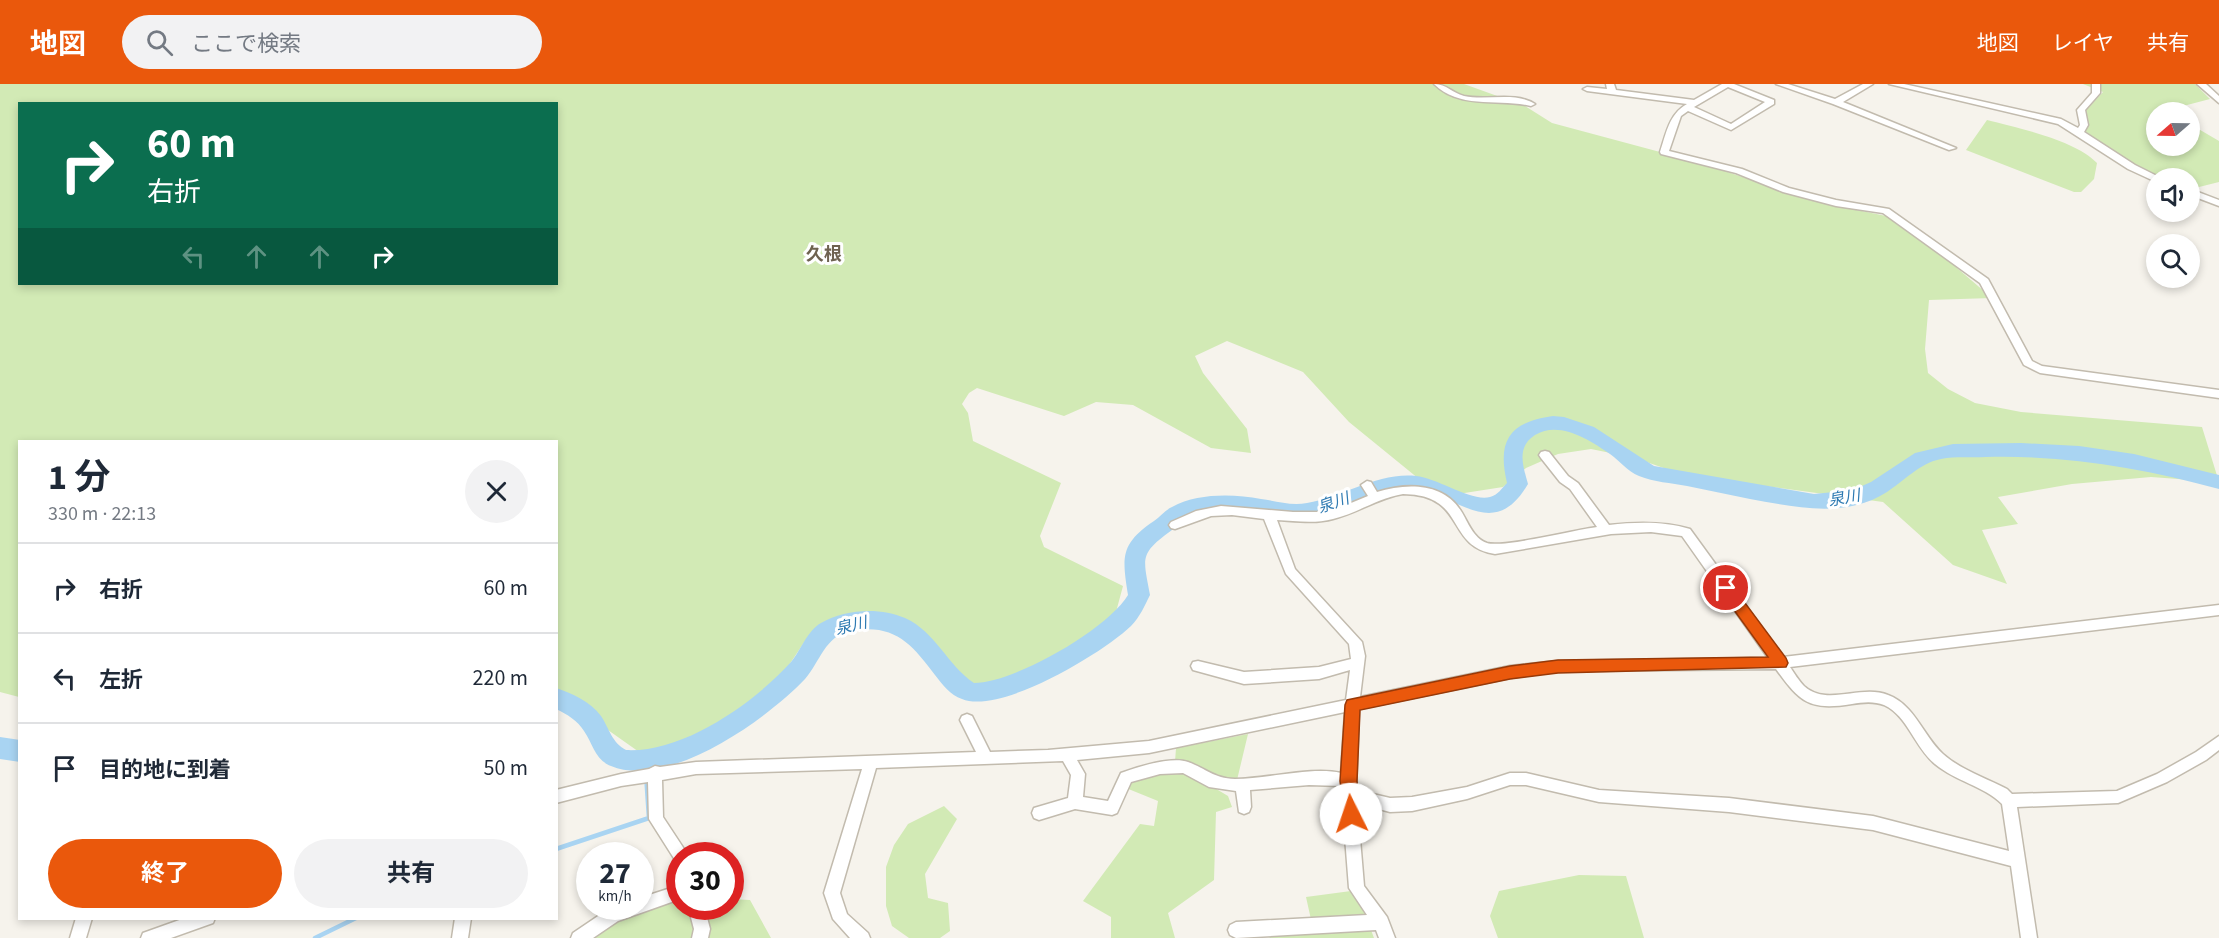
<!DOCTYPE html>
<html lang="ja">
<head>
<meta charset="utf-8">
<style>
  body { margin:0; font-family:"Source Sans 3","Noto Sans JP",sans-serif; background:#f2f2f3; color:#1f2937; height:100vh; display:flex; flex-direction:column; font-size:22px; white-space:nowrap }
  * { box-sizing:border-box; margin:0 }
  p { font-size:20px; color:#747a83 }
  .icon { flex:none; width:33px; height:33px; fill:none; stroke:currentColor; stroke-width:2; stroke-linecap:round; stroke-linejoin:round }
  .map { position:relative; flex:1; overflow:hidden }
  .side { position:absolute; left:18px; top:356px; width:540px; height:480px; display:flex; flex-direction:column; background:#fff; border-radius:0px; box-shadow:0 3px 9px #0003 }
  .side>* { flex:none }
  .top-card { position:absolute; left:18px; top:18px; width:540px; height:183px; border-radius:0px; box-shadow:0 3px 9px #0003; background:#0b6e4f; color:#fff; overflow:hidden }
  .needle { width:39px; rotate:250deg }
  .buttons { position:absolute; left:2146px; top:18px; display:grid; gap:12px }
  .buttons a { display:grid; place-items:center; width:54px; height:54px; border-radius:50%; background:#fff; box-shadow:0 3px 9px #0003; font-size:30px }
  .speed { position:absolute; left:576px; top:758px; display:flex; gap:12px; font-size:30px; font-weight:700; text-align:center }
  .speed>* { display:grid; place-content:center; width:78px; height:78px; border-radius:50%; background:#fff; box-shadow:0 3px 9px #0003; line-height:1 }
  .speed small { font-size:15px; font-weight:400 }
  .speed .limit { border:9px solid #d22; background:#fff; color:#111 }
  .pin { position:absolute; display:grid; place-items:center; width:51px; height:51px; color:#fff; margin:-26px; border:3px solid #fff; border-radius:50%; box-shadow:0 2px 6px #0007 }
  .me { position:absolute; width:66px; margin:-33px; rotate:356deg; stroke-linejoin:round; filter:drop-shadow(0 0 4px #0008) }
  .turn { display:flex; align-items:center; gap:21px; height:126px; padding:0 30px; font-size:27px }
  .turn .icon { width:78px; height:78px; stroke-width:2.5 }
  .turn b { display:block; font-size:42px; line-height:51px }
  .lanes { display:flex; align-items:center; height:57px; padding:0 30px; background:#0003; justify-content:center; gap:30px; direction:ltr }
  .lanes .off { opacity:.35 }
  .round { display:grid; place-items:center; flex:none; width:63px; height:63px; border-radius:32px; background:#f2f2f3 }
  .summary { display:flex; align-items:center; justify-content:space-between; height:102px; padding:0 30px }
  h1 { font-size:36px; font-weight:700; line-height:45px }
  .action { display:flex; gap:12px; margin-top:auto; padding:12px 30px }
  .action a { flex:1; height:69px; border-radius:36px; background:#ea580c; color:#fff; font-size:24px; font-weight:700; line-height:69px; text-align:center }
  .action a+a { background:#f2f2f3; color:#1f2937 }
  ul { padding:0; list-style:none }
  li { display:flex; align-items:center; gap:18px; height:90px; padding:0 30px; border-top:2px solid #e0e1e3 }
  li div { flex:1 }
  li b { display:block; font-size:22px }
  li em { font-style:normal }
  header { display:flex; align-items:center; gap:36px; box-sizing:border-box; height:84px; padding:0 30px; background:#ea580c; color:#fff }
  header strong { font-size:28px }
  nav { display:flex; gap:33px; margin-inline-start:auto; font-size:21px }
  .search { width:420px; height:54px; background:#f2f2f3; display:flex; align-items:center; gap:15px; box-sizing:border-box; padding:0 21px; border-radius:33px; color:#747a83; font-size:22px }
  .map>svg:first-child { display:block }
  .green { fill:#d2eab5; fill-rule:evenodd }
  .lines { fill:none; stroke-linecap:round; stroke-linejoin:round }
  .stream { stroke:#a9d4f2; stroke-width:4.5 }
  .river { fill:#a9d4f2; fill-rule:evenodd }
  .minor-casing { stroke:#c2bbae; stroke-width:3 }
  .minor { fill:#fff; fill-rule:evenodd }
  .route { fill:#ea580c; stroke:#983908; stroke-width:1.5 }
  .labels { text-anchor:middle; stroke-width:6; stroke-linejoin:round; paint-order:stroke }
  .water-label { font-size:16px; font-style:italic; fill:#2e7ab2; stroke:#fff }
  .quarter-label { font-size:18px; font-weight:bold; fill:#6e6250; stroke:#fff }
</style>
</head>
<body>
<header>
<strong>地図</strong>
<div class="search"><svg class="icon" aria-label="search" viewBox="0 0 24 24"><circle cx="10" cy="10" r="6"/><path d="M15 15l6 6"/></svg>ここで検索</div>
<nav><a>地図</a><a>レイヤ</a><a>共有</a></nav>
</header>
<div class="map">
<svg width="2219" height="854" viewBox="0 0 2219 854">
  <rect width="100%" height="100%" fill="#f6f3ec"/>
  <path class="green" d="M 0,0 L 1464,0 L 1525,22 L 1552,39 L 1701,79 L 1813,117 L 1891,133 L 1936,166 L 1992,214 L 1929,216 L 1925,265 L 1928,289 L 1948,305 L 1975,319 L 2021,328 L 2202,343 L 2219,398 L 2151,393 L 2072,400 L 1998,413 L 2018,440 L 1982,446 L 2007,500 L 1953,481 L 1883,418 L 1757,401 L 1701,397 L 1635,374 L 1591,365 L 1558,370 L 1526,384 L 1503,403 L 1458,410 L 1419,395 L 1349,338 L 1303,288 L 1227,257 L 1195,272 L 1203,289 L 1247,345 L 1251,369 L 1211,364 L 1133,321 L 1096,318 L 1064,332 L 977,304 L 969,309 L 962,320 L 968,329 L 973,357 L 1061,399 L 1040,452 L 1044,463 L 1123,502 L 1116,528 L 1071,576 L 989,608 L 957,599 L 916,544 L 874,530 L 824,542 L 805,557 L 763,620 L 696,663 L 649,675 L 557,610 L 556,357 L 20,357 L 19,613 L 0,608 ZM 20,20 L 556,20 L 556,200 L 20,200 Z
    M 2083,0 L 2195,0 L 2210,15 L 2168,26 L 2171,28 L 2157,28 L 2157,62 L 2190,62 L 2190,40 L 2219,57 L 2219,98 L 2199,103 L 2193,107 L 2190,105 L 2190,94 L 2160,94 L 2130,82 L 2085,47 L 2086,26 L 2103,8 Z
    M 1987,36 C 2018,44 2075,56 2097,79 L 2094,95 L 2081,108 L 2074,108 L 1966,66 Z
    M 1248,650 L 1237,696 L 1209,697 L 1175,678 L 1176,664 Z
    M 1188,688 L 1228,712 L 1232,723 L 1216,728 L 1214,796 L 1168,829 L 1175,854 L 1111,854 L 1111,833 L 1083,817 L 1140,740 L 1154,742 L 1158,717 L 1126,704 L 1131,692 Z
    M 944,722 L 957,735 L 925,790 L 928,814 L 948,819 L 950,847 L 940,854 L 909,854 L 892,842 L 886,822 L 886,783 L 894,761 L 908,740 Z
    M 1579,791 L 1626,792 L 1644,854 L 1498,854 L 1490,832 L 1499,807 Z
    M 1351,807 L 1362,822 L 1374,854 L 1269,854 L 1277,846 L 1312,840 L 1306,813 Z
    M 679,810 L 680,822 L 730,822 L 731,815 L 750,816 L 771,854 L 588,854 L 608,841 Z"/>
  <g class="lines">
    <path class="stream" d="M 556,765 L 649,734 L 645,675
      M 315,854 L 356,834"/>
    <path class="river" d="M 1553,332 L 1564,333 L 1594,343 L 1654,382 L 1814,410 L 1853,406 L 1871,398 L 1915,369 L 1953,360 L 2021,359 L 2079,362 L 2134,370 L 2219,391 L 2219,405 C 2142,384 2066,371 1986,373 C 1971,374 1956,372 1941,375 C 1920,379 1904,397 1887,408 C 1845,435 1795,423 1750,415 C 1729,411 1708,406 1687,402 C 1671,399 1654,398 1639,392 C 1627,387 1620,377 1610,370 C 1590,356 1559,336 1535,351 C 1516,363 1523,382 1528,400 C 1494,459 1457,410 1416,406 C 1378,403 1343,428 1307,435 C 1293,437 1280,434 1266,431 C 1243,426 1207,422 1186,435 C 1180,438 1176,443 1172,446 C 1139,470 1143,473 1150,511 C 1145,521 1140,533 1131,542 C 1103,569 1000,631 962,615 C 950,611 943,601 935,591 C 911,559 894,539 850,547 C 825,552 820,578 805,595 C 767,635 668,706 611,682 C 595,676 593,660 584,647 C 578,637 567,630 556,625 L 556,604 C 573,610 590,617 601,632 C 609,644 612,659 626,666 C 683,669 754,619 791,578 C 801,566 807,547 821,539 C 845,525 880,523 905,534 C 936,548 947,581 974,599 C 1014,599 1108,545 1128,511 C 1122,473 1120,460 1154,437 C 1160,433 1165,426 1172,423 C 1198,409 1233,410 1261,415 C 1276,417 1291,422 1307,419 C 1343,413 1378,388 1416,392 C 1438,394 1471,418 1490,413 C 1498,411 1502,404 1507,399 C 1497,357 1509,338 1553,332 Z
      M 0,653 L 20,656 L 20,678 L 0,675 Z"/>
    <defs>
      <path id="minor" d="M 1434,0 C 1447,0 1452,9 1464,12 C 1487,17 1515,7 1535,20 L 1531,22 C 1498,14 1460,26 1434,0 Z
        M 1606,0 L 1614,0 L 1616,6 L 1694,16 L 1722,0 L 1734,0 L 1774,16 L 1774,20 L 1731,46 L 1688,27 L 1681,32 L 1669,67 L 1742,85 L 1789,104 L 1836,116 L 1889,125 L 1988,195 L 2032,277 L 2042,282 L 2219,306 L 2219,314 L 2040,289 L 2024,281 L 1980,199 L 1883,129 L 1836,122 L 1783,108 L 1736,89 L 1661,70 L 1660,68 C 1666,50 1669,30 1687,20 L 1587,7 L 1583,5 L 1587,3 L 1607,5 ZM 1728,3 L 1765,18 L 1731,40 L 1694,23 Z
        M 1776,0 L 1788,0 L 1835,15 L 1863,0 L 1873,0 L 1843,18 L 1956,64 L 1949,66 L 1833,20 Z
        M 1889,0 L 1904,0 L 2061,35 L 2078,44 L 2080,41 L 2077,26 L 2092,9 L 2092,0 L 2100,0 L 2100,9 L 2085,26 L 2088,41 L 2084,48 L 2135,81 L 2161,94 L 2157,94 L 2157,98 L 2154,97 L 2128,85 L 2058,40 Z
        M 2197,0 L 2206,0 L 2219,12 L 2219,19 Z
        M 2190,105 L 2219,116 L 2219,122 L 2190,111 Z
        M 1545,367 L 1549,368 L 1568,392 L 1578,399 L 1609,441 C 1636,438 1664,437 1690,445 L 1783,573 L 2219,521 L 2219,531 L 1790,583 C 1794,589 1799,597 1804,602 C 1827,623 1861,600 1888,611 C 1915,621 1923,652 1943,670 C 1961,686 1986,694 2007,705 L 2012,710 L 2117,707 L 2157,690 L 2196,668 L 2219,652 L 2219,666 L 2206,676 L 2167,698 L 2118,719 L 2017,723 L 2037,854 L 2021,854 L 2011,782 L 1873,746 L 1729,728 L 1599,718 L 1526,701 L 1510,701 L 1467,715 L 1412,727 L 1390,728 L 1357,719 L 1364,802 L 1387,833 L 1395,854 L 1379,854 L 1376,846 L 1236,854 L 1230,851 L 1228,846 L 1230,841 L 1236,838 L 1367,831 L 1349,804 L 1341,702 L 1309,701 L 1250,706 L 1251,723 L 1249,728 L 1244,730 L 1239,728 L 1236,707 L 1209,703 L 1183,689 L 1160,690 L 1131,698 L 1117,729 L 1112,731 L 1075,725 L 1039,736 L 1034,734 L 1032,729 L 1034,724 L 1068,714 L 1071,691 L 1063,677 L 876,684 L 840,809 L 847,830 L 868,849 L 870,854 L 850,854 L 833,835 L 824,809 L 862,685 L 696,690 L 662,696 L 663,733 L 688,771 L 680,771 L 680,778 L 675,776 L 649,735 L 648,698 L 621,702 L 556,719 L 556,706 L 621,690 L 649,685 L 655,682 L 660,683 L 696,678 L 976,668 L 960,636 L 962,632 L 967,630 L 972,632 L 990,668 L 1048,666 L 1149,657 L 1346,616 L 1350,586 L 1319,595 L 1244,600 L 1193,586 L 1191,582 L 1193,578 L 1198,577 L 1244,588 L 1319,583 L 1351,575 L 1349,560 L 1286,490 L 1264,435 L 1232,431 L 1211,432 L 1175,445 L 1171,444 L 1169,441 L 1171,438 L 1196,427 L 1221,422 L 1293,428 L 1326,428 L 1339,424 L 1368,412 L 1361,401 L 1367,397 L 1371,398 L 1377,408 C 1406,399 1443,398 1461,427 C 1468,438 1473,454 1487,459 C 1503,464 1574,446 1597,443 L 1570,405 L 1560,398 L 1541,374 L 1539,371 L 1541,368 ZM 1403,410 C 1468,411 1444,462 1495,470 L 1611,450 L 1651,448 L 1682,452 L 1768,574 L 1558,577 L 1510,582 L 1360,613 L 1365,572 L 1362,558 L 1295,485 L 1277,436 C 1295,437 1315,440 1333,435 C 1358,429 1378,414 1403,410 ZM 1776,585 C 1800,618 1809,627 1852,620 C 1863,618 1874,617 1884,621 C 1908,632 1915,664 1935,680 C 1955,697 1984,702 2002,720 L 2009,767 L 1873,732 L 1729,714 L 1599,706 L 1526,689 L 1510,689 L 1467,703 L 1412,713 L 1390,714 L 1356,706 L 1359,625 L 1510,594 L 1558,587 ZM 1345,628 L 1341,689 C 1313,682 1266,695 1235,695 C 1213,694 1207,685 1188,678 C 1172,672 1137,683 1121,689 L 1108,717 L 1083,713 L 1085,690 L 1077,676 L 1149,669 Z
        M 680,801 L 680,815 L 618,837 L 593,854 L 571,854 L 573,849 L 607,826 L 618,822 L 640,822 L 640,814 Z
        M 688,822 L 704,822 L 710,845 L 708,854 L 692,854 L 694,845 Z
        M 76,834 L 92,834 L 86,854 L 70,854 Z
        M 185,834 L 215,834 L 213,839 L 171,854 L 141,854 L 143,849 Z
        M 455,834 L 471,834 L 468,854 L 452,854 Z"/>
    </defs>
    <use href="#minor" class="minor-casing"/>
    <use href="#minor" class="minor"/>
  </g>
  <path class="route" d="M 1726,498 L 1731,500 L 1786,574 L 1788,579 L 1786,583 L 1558,589 L 1510,595 L 1360,626 L 1357,697 L 1359,730 L 1357,735 L 1351,737 L 1345,735 L 1340,697 L 1345,621 L 1347,616 L 1510,582 L 1558,576 L 1768,573 L 1721,508 L 1719,504 L 1721,500 Z"/>
  <g class="labels">
    <g class="water-label">
      <text transform="translate(1844 413) rotate(-10)" y="6">泉川</text>
      <text transform="translate(1333 418) rotate(-19)" y="6">泉川</text>
      <text transform="translate(851 541) rotate(-13)" y="6">泉川</text>
    </g>
    <g class="quarter-label">
      <text x="824" y="176">久根</text>
    </g>
  </g>
</svg>
<div class="buttons">
<a><svg class="needle" viewBox="-14 -14 28 28"><path d="M0-13l5 13h-10z" fill="#e53935"/><path d="M0 13l5-13h-10z" fill="#747a83"/></svg></a>
<a><svg class="icon" aria-label="sound" viewBox="0 0 24 24"><path d="M4 9h4l5-4v14l-5-4H4zM17 9q2 3 0 6"/></svg></a>
<a><svg class="icon" aria-label="search" viewBox="0 0 24 24"><circle cx="10" cy="10" r="6"/><path d="M15 15l6 6"/></svg></a>
</div>
<div class="speed"><div>27<small>km/h</small></div><div class="limit">30</div></div>
<div class="pin" style="left:1726px;top:504px;background:#d93025"><svg class="icon" aria-label="arrive" viewBox="0 0 24 24"><path d="M6 21V4h12l-3 4 3 4H6"/></svg></div>
<svg class="me" style="left:1351px;top:730px" viewBox="-20 -20 40 40"><circle r="19" fill="#fff"/><path d="M0-13L10 11 0 6-10 11z" fill="#ea580c"/></svg>
<div class="top-card">
<div class="turn"><svg class="icon" aria-label="right" viewBox="0 0 24 24"><path d="M7 20v-9h11M14 6l5 5-5 5"/></svg><div><b>60 m</b>右折</div></div>
<div class="lanes"><svg class="icon off" aria-label="left" viewBox="0 0 24 24"><path d="M17 20v-9H6M10 6l-5 5 5 5"/></svg><svg class="icon off" aria-label="ahead" viewBox="0 0 24 24"><path d="M12 20V5M6 11l6-6 6 6"/></svg><svg class="icon off" aria-label="ahead" viewBox="0 0 24 24"><path d="M12 20V5M6 11l6-6 6 6"/></svg><svg class="icon" aria-label="right" viewBox="0 0 24 24"><path d="M7 20v-9h11M14 6l5 5-5 5"/></svg></div>
</div>
<section class="side">
<div class="summary"><div><h1>1 分</h1><p>330 m · 22:13</p></div><a class="round"><svg class="icon" aria-label="close" viewBox="0 0 24 24"><path d="M6 6l12 12M18 6L6 18"/></svg></a></div>
<ul>
<li><svg class="icon" aria-label="right" viewBox="0 0 24 24"><path d="M7 20v-9h11M14 6l5 5-5 5"/></svg><div><b>右折</b></div><em>60 m</em></li>
<li><svg class="icon" aria-label="left" viewBox="0 0 24 24"><path d="M17 20v-9H6M10 6l-5 5 5 5"/></svg><div><b>左折</b></div><em>220 m</em></li>
<li><svg class="icon" aria-label="arrive" viewBox="0 0 24 24"><path d="M6 21V4h12l-3 4 3 4H6"/></svg><div><b>目的地に到着</b></div><em>50 m</em></li>
</ul>
<div class="action"><a>終了</a><a>共有</a></div>
</section>
</div>
</body>
</html>
